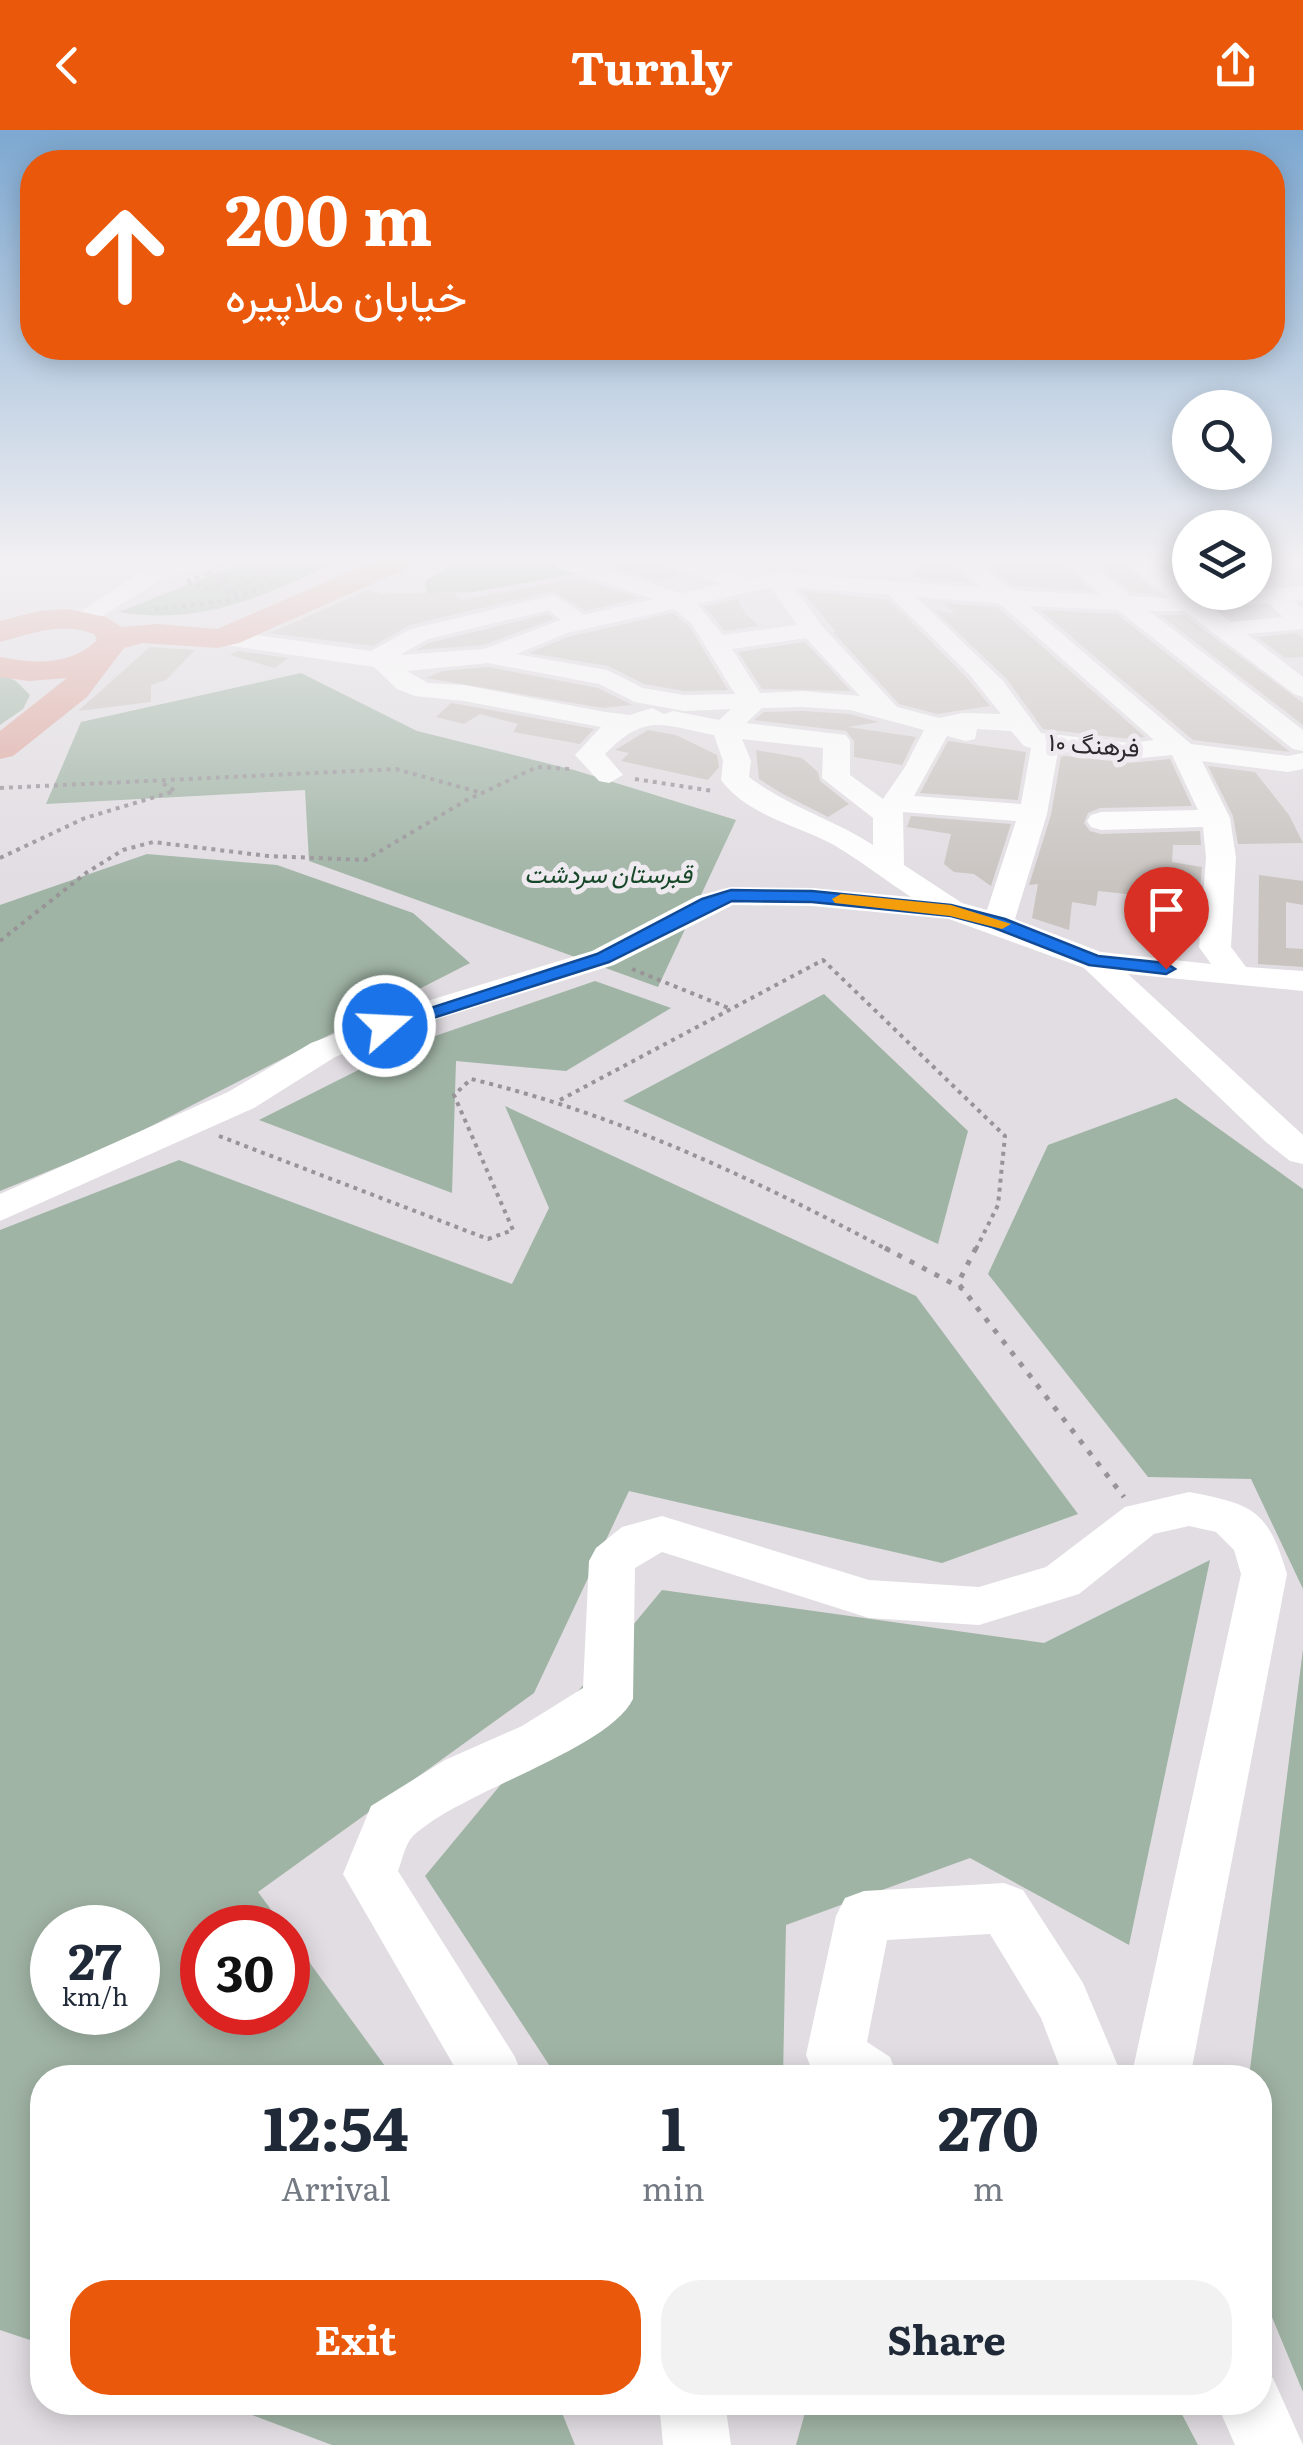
<!DOCTYPE html>
<html lang="en">
<head>
<meta charset="utf-8">
<style>
  body { margin:0; font-family:Literata,Vazirmatn,serif; background:#f2f2f3; color:#1f2937; height:100vh; display:flex; flex-direction:column; font-size:38px; white-space:nowrap }
  * { box-sizing:border-box; margin:0 }
  p { font-size:32px; color:#747a83 }
  .icon { flex:none; width:55px; height:55px; fill:none; stroke:currentColor; stroke-width:2; stroke-linecap:round; stroke-linejoin:round }
  .map { position:relative; flex:1; overflow:hidden }
  .sheet { position:absolute; left:30px; top:1935px; width:1242px; height:350px; display:flex; flex-direction:column; background:#fff; border-radius:40px; box-shadow:0 5px 25px #0003 }
  .sheet>* { flex:none }
  .hud { position:absolute; left:20px; top:20px; width:1265px; height:210px; border-radius:40px; box-shadow:0 5px 25px #0003; background:#ea580c; color:#fff; overflow:hidden }
  .tools { position:absolute; left:1172px; top:260px; display:grid; gap:20px }
  .tools a { display:grid; place-items:center; width:100px; height:100px; border-radius:50%; background:#fff; box-shadow:0 5px 25px #0003; font-size:50px }
  .speed { position:absolute; left:30px; top:1775px; display:flex; gap:20px; font-size:50px; font-weight:700; text-align:center }
  .speed>* { display:grid; place-content:center; width:130px; height:130px; border-radius:50%; background:#fff; box-shadow:0 5px 25px #0003; line-height:1 }
  .speed small { font-size:25px; font-weight:400 }
  .speed .limit { border:15px solid #d22; background:#fff; color:#111 }
  .pin { position:absolute; display:grid; place-items:center; width:85px; height:85px; color:#fff; margin:-102px -42px; border-radius:50% 50% 50% 0; rotate:-45deg; box-shadow:0 0 10px #0007 }
  .pin .icon { rotate:45deg }
  .me { position:absolute; width:110px; margin:-55px; rotate:71deg; stroke-linejoin:round; filter:drop-shadow(0 0 8px #0008) }
  .turn { display:flex; align-items:center; gap:35px; height:210px; padding:0 40px; font-size:45px }
  .turn .icon { width:130px; height:130px; stroke-width:2.5 }
  .turn b { display:block; font-size:70px; line-height:85px }
  .eta { display:flex; justify-content:space-evenly; align-items:center; height:170px; text-align:center }
  .eta b { font-size:60px; font-weight:700; line-height:70px }
  .action { display:flex; gap:20px; margin-top:auto; padding:20px 40px }
  .action a { flex:1; height:115px; border-radius:40px; background:#ea580c; color:#fff; font-size:40px; font-weight:700; line-height:115px; text-align:center }
  .action a+a { background:#f2f2f3; color:#1f2937 }
  header { display:flex; justify-content:space-between; align-items:center; height:130px; padding:0 40px; background:#ea580c; color:#fff; font-size:45px; font-weight:700 }
  .map>svg:first-child { display:block }
  .green { fill:#a0b4a5; fill-rule:evenodd }
  .building { fill:#c9c4c0 }
  .lines { fill:none; stroke-linecap:round; stroke-linejoin:round }
  .path-far1 { stroke:#979397; stroke-width:4; stroke-dasharray:4 5; stroke-linecap:butt }
  .path { stroke:#979397; stroke-width:5; stroke-dasharray:5 9; stroke-linecap:butt }
  .minor { fill:#fff; fill-rule:evenodd }
  .major { fill:#dda69d; fill-rule:evenodd }
  .route { fill:#1a73e8; stroke:#114b97; stroke-width:2.5 }
  .slow { fill:#f59e0b }
  .labels { text-anchor:middle; stroke-width:10; stroke-linejoin:round; paint-order:stroke }
  .far-street-label { font-size:25px; fill:#2c2a2c; stroke:#eeeaef }
  .far-park-label { font-size:25px; font-style:italic; fill:#164728; stroke:#eeeaef }
</style>
</head>
<body>
<header><svg class="icon" aria-label="back" viewBox="0 0 24 24"><path d="M15 5l-7 7 7 7"/></svg>Turnly<svg class="icon" aria-label="share" viewBox="0 0 24 24"><path d="M12 15V3M7 8l5-5 5 5M5 13v7h14v-7"/></svg></header>
<div class="map">
<svg width="1303" height="2315" viewBox="0 0 1303 2315">
  <rect width="100%" height="100%" fill="#e1dde2"/>
  <path class="green" d="M 247,431 L 340,431 C 264,465 205,496 119,482 Z
    M 459,431 L 557,431 L 581,443 L 473,462 L 427,463 L 425,451 Z
    M 301,543 L 417,601 L 574,640 L 736,690 L 658,857 L 309,731 L 305,660 L 46,674 L 81,592 Z
    M 0,544 L 16,551 L 30,565 L 23,579 L 0,595 Z
    M 147,724 L 277,735 L 413,783 L 470,833 L 120,1012 L 0,1061 L 0,775 Z
    M 595,851 L 671,878 L 566,941 L 456,931 L 452,1063 L 259,990 L 406,916 Z
    M 824,864 L 968,1001 L 938,1114 L 623,971 Z
    M 1176,968 L 1303,1059 L 1303,1459 L 1251,1349 L 1148,1347 L 988,1144 L 1048,1015 Z
    M 505,976 L 916,1166 L 1078,1384 L 942,1433 L 629,1361 L 534,1563 L 258,1762 L 284,1797 L 202,1798 L 202,1882 L 288,1882 L 288,1803 L 393,1947 L 42,1948 L 42,2214 L 0,2200 L 0,1100 L 179,1030 L 512,1154 L 549,1078 ZM 52,1798 L 138,1798 L 138,1882 L 52,1882 Z
    M 1210,1430 L 1129,1815 L 970,1728 L 786,1795 L 783,1947 L 557,1947 L 425,1746 L 662,1460 L 1044,1513 Z
    M 1303,1519 L 1303,2262 L 1260,2158 L 1260,1948 L 1249,1947 Z
    M 808,2272 L 1176,2273 L 1198,2315 L 796,2315 Z
    M 220,2273 L 558,2273 L 575,2315 L 332,2315 Z"/>
  <path class="building" d="M 594,431 L 662,431 L 668,440 L 681,444 L 656,451 Z
    M 912,431 L 949,431 L 971,453 L 920,449 L 911,441 L 921,440 Z
    M 982,431 L 1061,431 L 1091,461 L 1013,456 Z
    M 1094,431 L 1120,431 L 1158,464 L 1131,462 Z
    M 1155,431 L 1190,431 L 1190,457 Z
    M 579,448 L 639,468 L 585,481 L 553,461 L 410,495 L 373,516 L 270,503 L 368,460 L 383,464 L 454,462 L 461,470 Z
    M 802,461 L 889,470 L 967,548 L 990,576 L 937,584 L 899,574 L 833,502 L 836,502 Z
    M 738,469 L 745,483 L 759,496 L 725,501 L 704,476 Z
    M 944,473 L 997,477 L 1145,607 L 1130,609 L 1043,599 L 1006,548 L 934,480 L 955,484 Z
    M 1040,480 L 1117,484 L 1290,622 L 1193,610 Z
    M 673,483 L 689,496 L 728,560 L 684,561 L 644,554 L 608,536 L 529,523 L 568,507 Z
    M 548,484 L 554,489 L 483,515 L 416,520 L 429,513 Z
    M 1160,485 L 1184,485 L 1303,573 L 1303,595 Z
    M 1297,503 L 1303,508 L 1303,527 L 1285,528 L 1257,507 Z
    M 805,512 L 851,561 L 762,559 L 738,522 Z
    M 150,517 L 195,520 L 166,550 L 151,555 L 151,572 L 78,581 Z
    M 238,521 L 289,528 L 274,538 L 230,525 Z
    M 488,537 L 598,558 L 632,575 L 603,578 L 426,548 L 443,541 Z
    M 451,573 L 463,575 L 594,599 L 580,614 L 513,602 L 518,594 L 480,584 L 464,594 L 436,587 Z
    M 802,581 L 849,584 L 879,592 L 848,597 L 916,607 L 902,635 L 854,627 L 854,611 L 846,601 L 754,590 L 764,582 Z
    M 648,600 L 676,605 L 717,625 L 719,637 L 708,650 L 621,631 L 629,623 L 615,620 Z
    M 948,611 L 1026,622 L 1018,670 L 920,663 Z
    M 756,620 L 802,628 L 818,642 L 820,651 L 849,674 L 828,687 L 781,663 L 759,649 Z
    M 1065,626 L 1130,633 L 1170,629 L 1192,676 L 1100,678 L 1088,683 L 1084,693 L 1090,701 L 1101,704 L 1200,701 L 1201,715 L 1173,715 L 1172,732 L 1202,737 L 1198,780 L 1174,778 L 1174,769 L 1098,761 L 1096,776 L 1072,772 L 1069,800 L 1032,788 L 1038,754 L 1029,755 L 1051,685 L 1061,627 Z
    M 1208,636 L 1255,642 L 1289,685 L 1303,713 L 1238,714 L 1233,686 Z
    M 911,686 L 1011,694 L 991,756 L 974,744 L 954,742 L 944,734 L 951,704 L 907,697 Z
    M 1259,745 L 1303,751 L 1303,775 L 1286,772 L 1286,818 L 1303,819 L 1303,837 L 1258,834 Z"/>
  <g class="lines">
    <path class="path-far1" d="M 440,431 L 457,437
      M 236,432 L 266,444
      M 221,436 L 237,431
      M 208,443 L 225,451 L 206,458 L 185,452 Z
      M 223,447 L 268,431
      M 217,456 L 241,466
      M 229,461 L 294,431
      M 155,479 L 233,470 L 318,431
      M 635,649 L 713,661
      M 0,658 L 396,639 L 482,663
      M 0,728 L 85,688 L 175,661 L 159,651
      M 0,811 L 86,743 L 123,720 L 153,712 L 268,726 L 365,730 L 465,671 L 537,637 L 570,639
      M 632,839 L 731,879
      M 560,970 L 823,830 L 1005,1006 L 998,1075 L 975,1121
      M 219,1006 L 488,1109 L 513,1100 L 454,965 L 471,949 C 620,985 754,1049 890,1121"/>
    <path class="path" d="M 885,1118 L 963,1159
      M 976,1118 L 958,1153 L 1124,1367"/>
    <path class="minor" d="M 175,431 L 208,431 L 205,436 L 160,450 L 88,495 L 80,497 L 68,490 L 144,440 Z
      M 551,431 L 583,431 L 681,463 L 722,454 L 669,436 L 666,431 L 698,431 L 749,448 L 777,442 L 981,458 L 953,431 L 977,431 L 1012,460 L 1101,465 L 1065,431 L 1089,431 L 1130,466 L 1169,468 L 1124,431 L 1149,431 L 1195,466 L 1303,456 L 1303,470 L 1294,471 L 1303,479 L 1303,499 L 1247,504 L 1303,547 L 1303,567 L 1294,564 L 1185,481 L 1149,481 L 1303,600 L 1303,621 L 1293,619 L 1118,480 L 1029,476 L 1191,614 L 1288,626 L 1303,623 L 1303,639 L 1288,642 L 1202,631 L 1230,688 L 1236,728 L 1231,817 L 1246,837 L 1303,841 L 1303,861 L 1128,844 L 1303,1005 L 1303,1034 L 1290,1031 L 1266,1012 L 1084,838 L 949,789 L 812,776 L 733,775 L 614,835 L 428,892 L 335,927 L 254,978 L 0,1091 L 0,1064 L 228,962 L 311,913 L 404,878 L 592,821 L 697,766 L 731,757 L 812,758 L 911,767 C 885,750 861,731 834,715 C 797,695 748,686 721,650 L 723,631 L 714,605 C 662,595 646,582 605,624 L 623,645 L 609,653 L 599,651 L 575,625 L 601,597 L 464,571 L 415,566 L 397,559 L 374,537 L 226,515 L 214,508 L 226,501 L 371,521 L 411,499 L 554,465 L 584,485 L 653,469 L 554,436 ZM 771,457 L 797,495 L 723,505 L 697,474 ZM 794,457 L 889,465 L 970,545 L 1001,584 L 963,583 L 939,588 L 897,577 L 821,495 ZM 916,467 L 999,473 L 1154,610 L 1130,613 L 1041,603 L 1003,551 ZM 1269,473 L 1283,487 L 1230,492 L 1212,478 ZM 674,479 L 692,494 L 735,564 L 684,565 L 643,558 L 607,540 L 516,524 L 567,503 ZM 549,480 L 561,490 L 484,519 L 400,525 L 428,509 ZM 806,508 L 860,566 L 802,561 L 760,563 L 732,519 ZM 488,533 L 599,554 L 635,572 L 684,581 L 731,579 L 719,590 L 673,581 L 664,584 L 652,578 L 630,585 L 605,582 L 464,555 L 428,553 L 407,541 ZM 802,577 L 850,580 L 924,600 L 905,637 L 883,669 L 850,645 L 850,611 L 846,605 L 746,593 L 762,578 ZM 977,599 L 1011,601 L 1024,616 L 1031,618 L 1021,674 L 914,666 L 947,606 L 966,611 L 975,609 ZM 742,609 L 823,618 L 822,648 L 873,688 L 873,715 C 833,689 788,677 749,647 L 751,631 ZM 1058,621 L 1130,629 L 1172,625 L 1198,680 L 1101,682 L 1091,685 L 1087,691 L 1091,697 L 1101,700 L 1203,697 L 1206,728 L 1199,817 L 1211,834 L 1101,822 L 1015,789 L 1047,684 ZM 903,682 L 1016,691 L 987,780 L 962,773 L 904,735 Z
      M 1189,1362 C 1252,1374 1268,1379 1287,1444 L 1190,1948 L 1131,1948 L 1241,1444 L 1234,1420 L 1216,1402 L 1189,1396 L 1154,1404 L 1079,1464 L 979,1495 L 869,1488 L 662,1422 L 635,1438 L 633,1569 C 608,1620 463,1660 413,1706 C 405,1714 402,1731 398,1741 L 515,1927 L 523,1948 L 461,1948 L 343,1744 L 371,1676 L 445,1630 L 522,1596 L 583,1558 L 589,1431 L 596,1418 L 622,1397 L 662,1386 L 869,1450 L 979,1457 L 1046,1437 L 1125,1377 Z
      M 1004,1753 L 1023,1760 L 1083,1853 L 1123,1948 L 1064,1948 L 1041,1888 L 990,1804 L 887,1810 L 867,1912 L 890,1927 L 898,1948 L 814,1945 L 806,1925 L 836,1786 L 845,1768 L 864,1761 Z
      M 1260,2243 L 1273,2248 L 1303,2315 L 1235,2315 L 1216,2272 L 1260,2272 Z
      M 659,2272 L 725,2272 L 731,2315 L 663,2315 Z"/>
    <path class="major" d="M 375,431 L 415,431 L 410,437 L 239,513 L 217,518 L 143,513 L 124,518 L 87,567 L 13,626 L 0,629 L 0,601 L 67,548 L 29,551 L 0,547 L 0,527 C 33,534 71,536 97,510 L 94,504 C 60,491 32,504 0,512 L 0,491 L 39,481 L 68,479 L 106,487 L 122,497 L 158,494 L 217,499 Z"/>
  </g>
  <linearGradient id="sky" x2="0" y2="1"><stop stop-color="#7da8d1"/><stop offset="0.57" stop-color="#f2f0f2"/><stop offset="1" stop-color="#f2f0f2" stop-opacity="0"/></linearGradient>
  <rect width="1303" height="755" fill="url(#sky)"/>
  <path class="route" d="M 731,760 L 812,761 L 951,775 L 1005,789 L 1098,826 L 1166,833 L 1175,839 L 1166,844 L 1089,835 L 992,797 L 951,786 L 812,772 L 732,771 L 609,832 L 392,901 L 378,901 L 375,896 L 597,824 L 702,769 Z"/>
  <path class="slow" d="M 841,764 L 951,775 L 1011,794 L 1002,799 L 950,786 L 835,773 L 832,769 Z"/>
  <g class="labels">
    <g class="far-street-label">
      <text transform="translate(1094 615) rotate(4)" y="9">فرهنگ ۱۰</text>
    </g>
    <g class="far-park-label">
      <text x="608" y="753">قبرستان سردشت</text>
    </g>
  </g>
</svg>
<div class="tools">
<a><svg class="icon" aria-label="search" viewBox="0 0 24 24"><circle cx="10" cy="10" r="6"/><path d="M15 15l6 6"/></svg></a>
<a><svg class="icon" aria-label="layers" viewBox="0 0 24 24"><path d="M12 4l9 5-9 5-9-5zM3 14l9 5 9-5"/></svg></a>
</div>
<div class="speed"><div>27<small>km/h</small></div><div class="limit">30</div></div>
<div class="pin" style="left:1166px;top:839px;background:#d93025"><svg class="icon" aria-label="arrive" viewBox="0 0 24 24"><path d="M6 21V4h12l-3 4 3 4H6"/></svg></div>
<svg class="me" style="left:385px;top:896px" viewBox="-20 -20 40 40"><circle r="17" fill="#1a73e8" stroke="#fff" stroke-width="3"/><path d="M0-11L8 9 0 5-8 9z" fill="#fff"/></svg>
<div class="hud">
<div class="turn"><svg class="icon" aria-label="ahead" viewBox="0 0 24 24"><path d="M12 20V5M6 11l6-6 6 6"/></svg><div><b>200 m</b>خیابان ملاپیره</div></div>
</div>
<section class="sheet">
<div class="eta">
<div><b>12:54</b><p>Arrival</p></div>
<div><b>1</b><p>min</p></div>
<div><b>270</b><p>m</p></div>
</div>
<div class="action"><a>Exit</a><a>Share</a></div>
</section>
</div>
</body>
</html>
